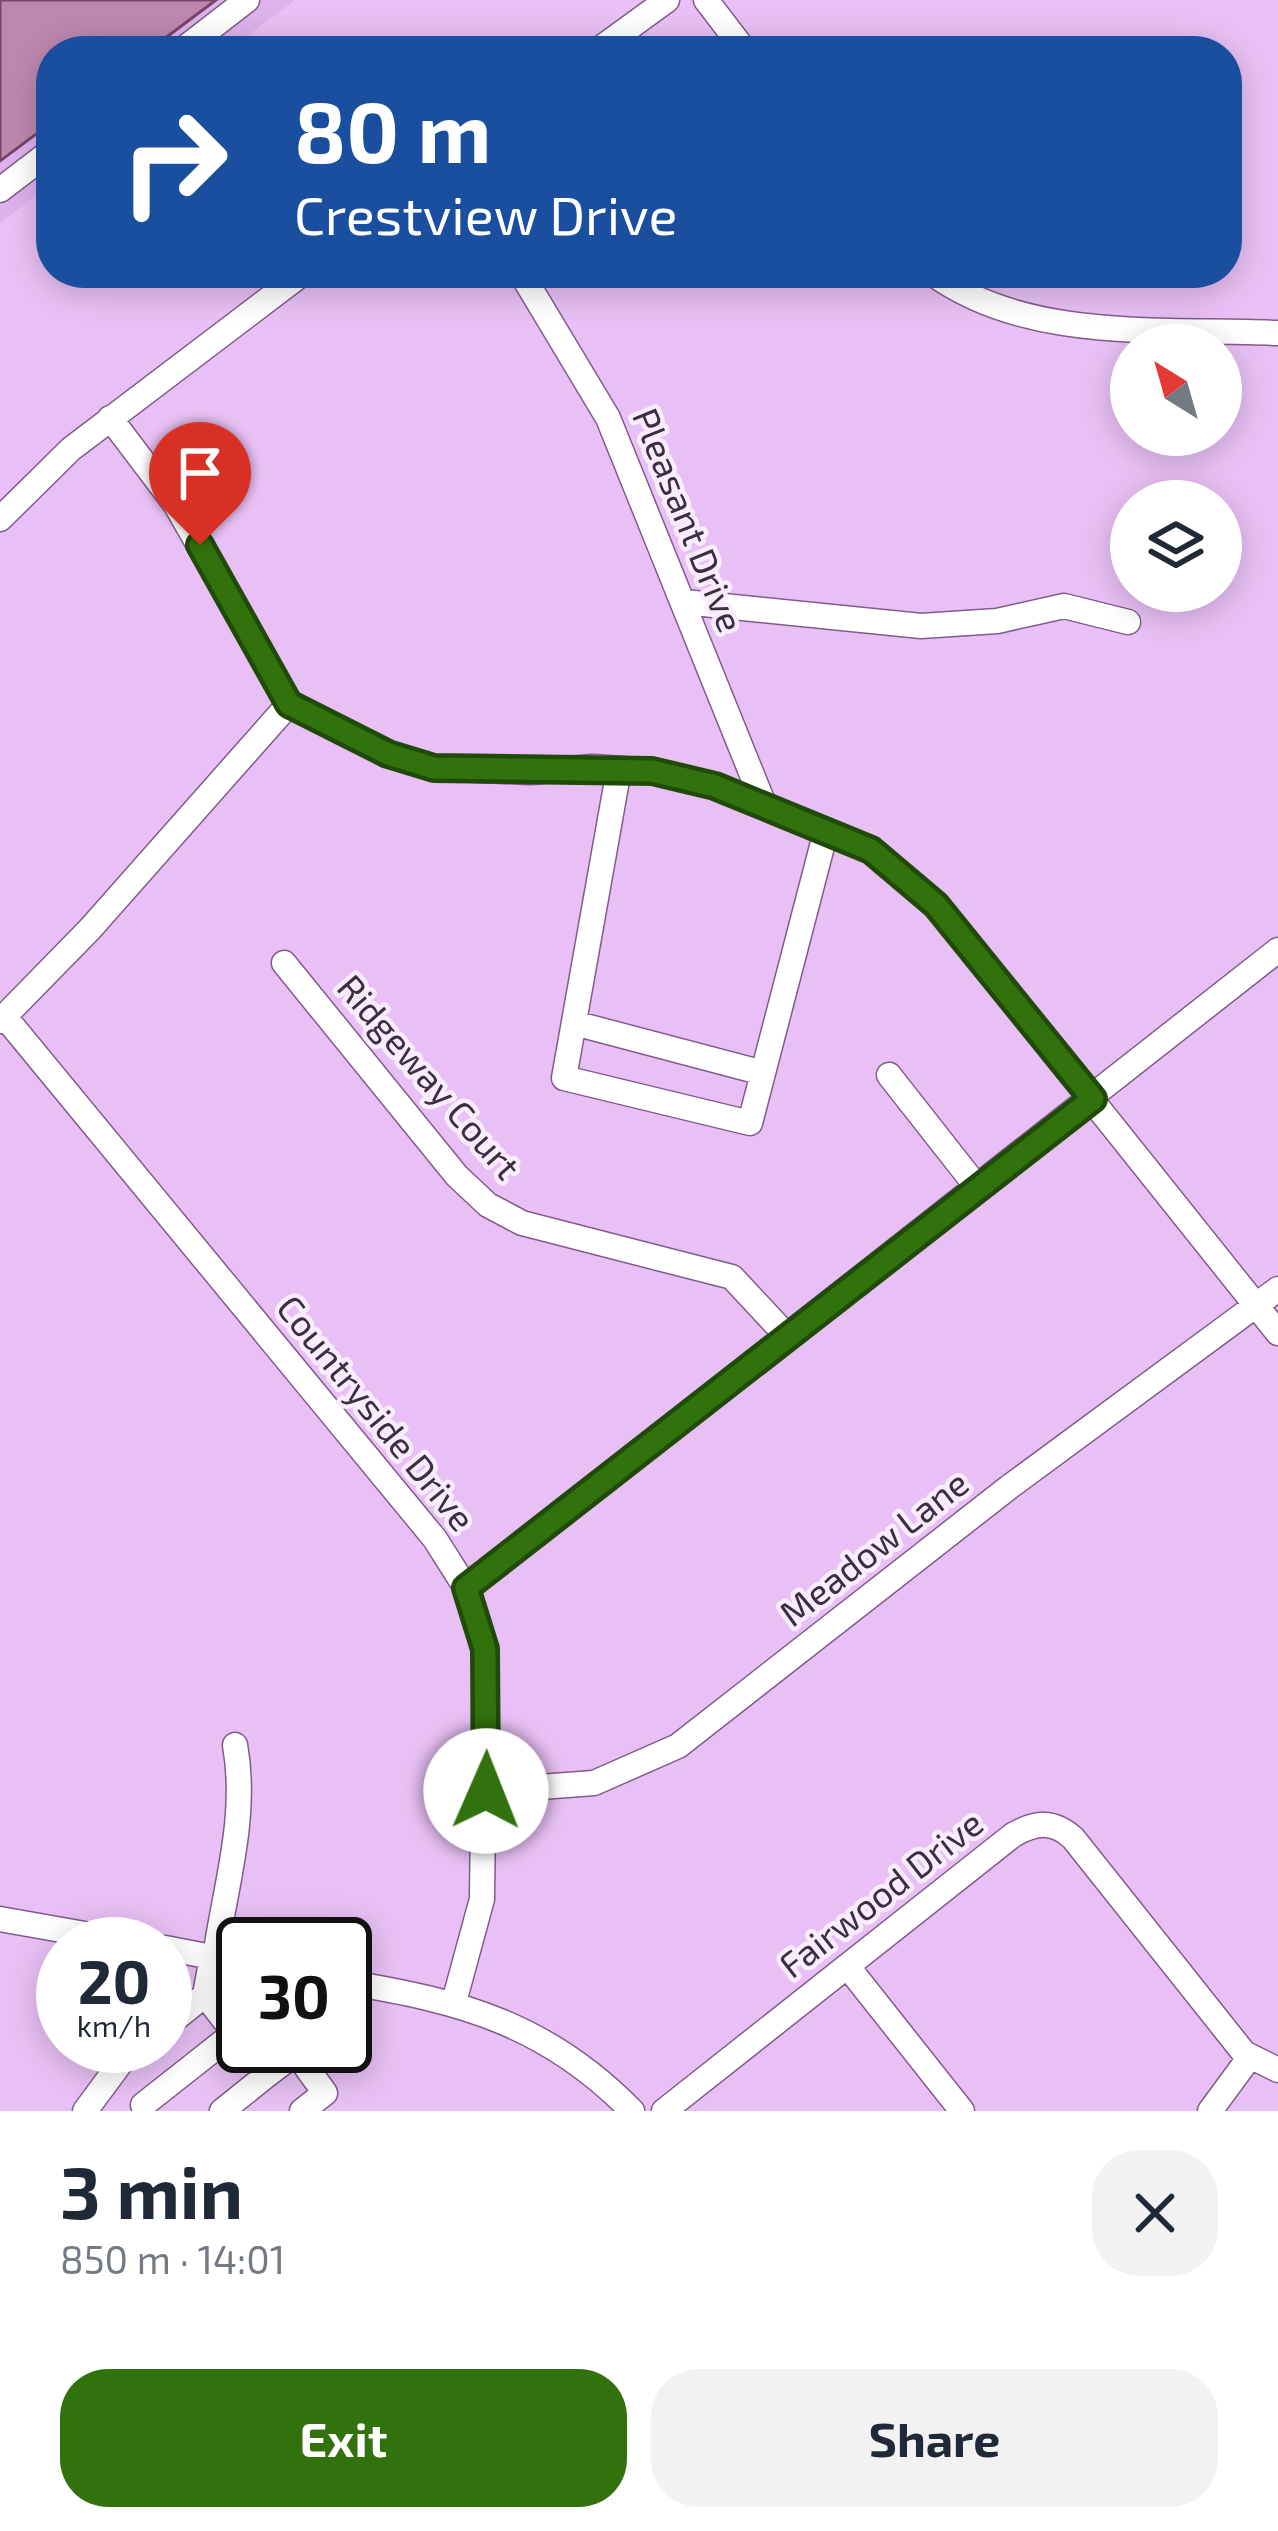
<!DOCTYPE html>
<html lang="en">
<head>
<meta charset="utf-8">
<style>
  body { margin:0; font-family:"Exo 2",sans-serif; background:#f2f2f3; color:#1f2937; height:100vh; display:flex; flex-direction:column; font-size:45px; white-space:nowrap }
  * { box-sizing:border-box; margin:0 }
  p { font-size:39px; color:#747a83 }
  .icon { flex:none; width:66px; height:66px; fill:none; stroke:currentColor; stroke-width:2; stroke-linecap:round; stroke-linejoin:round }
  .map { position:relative; height:2111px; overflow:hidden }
  .side { display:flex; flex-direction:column; background:#fff; flex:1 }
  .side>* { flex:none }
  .guide { position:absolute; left:36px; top:36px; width:1206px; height:252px; border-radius:48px; box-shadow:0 6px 30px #0003; background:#1a4fa0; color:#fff; overflow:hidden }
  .needle { width:78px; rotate:323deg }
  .fabs { position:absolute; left:1110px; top:324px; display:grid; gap:24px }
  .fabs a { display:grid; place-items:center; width:132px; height:132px; border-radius:50%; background:#fff; box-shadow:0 6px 30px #0003; font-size:60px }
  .speed { position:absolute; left:36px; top:1917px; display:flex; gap:24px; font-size:60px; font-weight:700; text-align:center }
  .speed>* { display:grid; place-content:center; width:156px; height:156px; border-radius:50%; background:#fff; box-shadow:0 6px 30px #0003; line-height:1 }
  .speed small { font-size:30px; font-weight:400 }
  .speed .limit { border:6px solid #111; border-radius:18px; background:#fff; color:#111 }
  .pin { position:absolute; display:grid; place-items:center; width:102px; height:102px; color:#fff; margin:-123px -51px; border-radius:50% 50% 50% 0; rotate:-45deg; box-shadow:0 0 12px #0007 }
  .pin .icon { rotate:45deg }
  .me { position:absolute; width:132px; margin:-66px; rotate:1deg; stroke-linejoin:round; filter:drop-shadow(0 0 9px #0008) }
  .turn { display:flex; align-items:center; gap:42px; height:252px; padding:0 60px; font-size:54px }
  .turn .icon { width:156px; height:156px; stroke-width:2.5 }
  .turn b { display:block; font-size:84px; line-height:102px }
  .round { display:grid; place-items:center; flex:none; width:126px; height:126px; border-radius:48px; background:#f2f2f3 }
  .summary { display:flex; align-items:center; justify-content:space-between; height:204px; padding:0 60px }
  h1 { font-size:72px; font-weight:700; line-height:90px }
  .cta { display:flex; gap:24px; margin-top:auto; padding:24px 60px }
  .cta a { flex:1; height:138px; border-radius:48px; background:#31720d; color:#fff; font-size:48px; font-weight:700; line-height:138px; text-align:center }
  .cta a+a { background:#f2f2f3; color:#1f2937 }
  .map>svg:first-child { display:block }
  .built { fill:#deb2ec }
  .building { fill:#be88ae; stroke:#764569; stroke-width:3 }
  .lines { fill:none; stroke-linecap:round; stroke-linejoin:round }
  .minor-casing { stroke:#805c8b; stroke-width:27 }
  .minor { stroke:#fff; stroke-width:24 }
  .route-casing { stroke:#204a08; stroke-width:30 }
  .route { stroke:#31720d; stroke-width:21 }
  .labels { text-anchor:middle; stroke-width:9; stroke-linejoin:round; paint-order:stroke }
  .street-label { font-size:36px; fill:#3d2d42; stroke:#f9edfd }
</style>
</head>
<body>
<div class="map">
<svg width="1278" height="2111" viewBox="0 0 1278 2111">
  <rect width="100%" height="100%" fill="#e8c0f5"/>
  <path class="built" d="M 0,0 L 295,0 L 228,51 L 51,51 L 51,184 L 0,223 Z"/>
  <path class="building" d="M 0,0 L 216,0 L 148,51 L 51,51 L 51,123 L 0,161 Z"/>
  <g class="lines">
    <defs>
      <path id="minor" d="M 706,0 L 745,51
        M 181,51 L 247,0
        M 597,51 L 667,0
        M 0,190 L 51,151
        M 521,273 L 608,418 L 765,807
        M 932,273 C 1028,343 1165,328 1278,333
        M 110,418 L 176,505 L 289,704 L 388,754 L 434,768 L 530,772 L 593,767 L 653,771 L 715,786 L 871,850 L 936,905 L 1278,1333
        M 0,519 L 71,449 L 303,273
        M 684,602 L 921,626 L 997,621 L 1064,606 L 1128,622
        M 619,769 L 564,1078 L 750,1123 L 826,831
        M 284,963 L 457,1176 L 488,1205 L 522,1223 L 732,1277 L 786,1335
        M 5,1017 L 435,1539 L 466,1588 L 485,1650 L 482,1899 L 454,2002
        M 0,1021 L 90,929 L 289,704
        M 574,1023 L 763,1073
        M 889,1075 L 977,1187
        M 466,1588 L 1278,950
        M 486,1791 L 594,1783 L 678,1746 L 1008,1488 L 1278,1289
        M 0,1919 L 141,1944
        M 165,1948 L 243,1963
        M 215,1957 C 225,1887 248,1817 235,1745
        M 848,1967 L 962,2111
        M 345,1982 C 461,2001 547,2024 632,2111
        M 205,1995 L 267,2075 L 296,2053
        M 165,2027 L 205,1995 L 212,1957
        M 143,2105 L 233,2034
        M 85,2111 L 122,2061 L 141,2046
        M 222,2111 L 267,2075
        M 302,2111 L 325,2093 L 296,2053 L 305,2046
        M 664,2111 L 1013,1835 C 1036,1822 1053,1820 1073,1838 L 1244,2053 L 1278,2070
        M 1210,2111 L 1249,2058"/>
    </defs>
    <use href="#minor" class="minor-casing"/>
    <use href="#minor" class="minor"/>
  </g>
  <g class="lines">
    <defs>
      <path id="route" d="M 200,545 L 289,704 L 388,754 L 434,768 L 652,771 L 715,786 L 871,850 L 936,905 L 1093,1099 L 466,1588 L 485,1649 L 486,1791"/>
    </defs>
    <use href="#route" class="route-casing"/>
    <use href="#route" class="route"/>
  </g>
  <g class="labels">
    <g class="street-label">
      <text transform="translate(688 520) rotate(68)" y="13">Pleasant Drive</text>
      <text transform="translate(429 1077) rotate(49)" y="13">Ridgeway Court</text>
      <text transform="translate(376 1413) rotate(51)" y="13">Countryside Drive</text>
      <text transform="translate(874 1548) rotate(-38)" y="13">Meadow Lane</text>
      <text transform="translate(881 1894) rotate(-38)" y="13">Fairwood Drive</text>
    </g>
  </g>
</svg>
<div class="fabs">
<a><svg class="needle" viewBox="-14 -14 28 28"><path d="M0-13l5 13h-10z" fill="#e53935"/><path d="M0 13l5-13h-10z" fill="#747a83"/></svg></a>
<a><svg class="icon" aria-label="layers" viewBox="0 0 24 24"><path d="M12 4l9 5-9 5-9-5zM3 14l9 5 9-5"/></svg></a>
</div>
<div class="speed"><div>20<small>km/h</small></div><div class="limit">30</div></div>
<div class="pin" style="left:200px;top:545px;background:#d93025"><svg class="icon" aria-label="arrive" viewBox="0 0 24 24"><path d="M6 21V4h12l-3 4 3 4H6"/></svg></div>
<svg class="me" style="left:486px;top:1791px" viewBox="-20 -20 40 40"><circle r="19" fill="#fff"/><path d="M0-13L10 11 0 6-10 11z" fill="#31720d"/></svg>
<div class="guide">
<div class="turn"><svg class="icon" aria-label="right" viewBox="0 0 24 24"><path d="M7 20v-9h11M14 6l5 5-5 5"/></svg><div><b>80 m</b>Crestview Drive</div></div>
</div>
</div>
<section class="side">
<div class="summary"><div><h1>3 min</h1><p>850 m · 14:01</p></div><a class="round"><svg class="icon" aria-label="close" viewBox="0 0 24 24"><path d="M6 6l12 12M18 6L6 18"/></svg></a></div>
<div class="cta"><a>Exit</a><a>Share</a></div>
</section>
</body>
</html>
